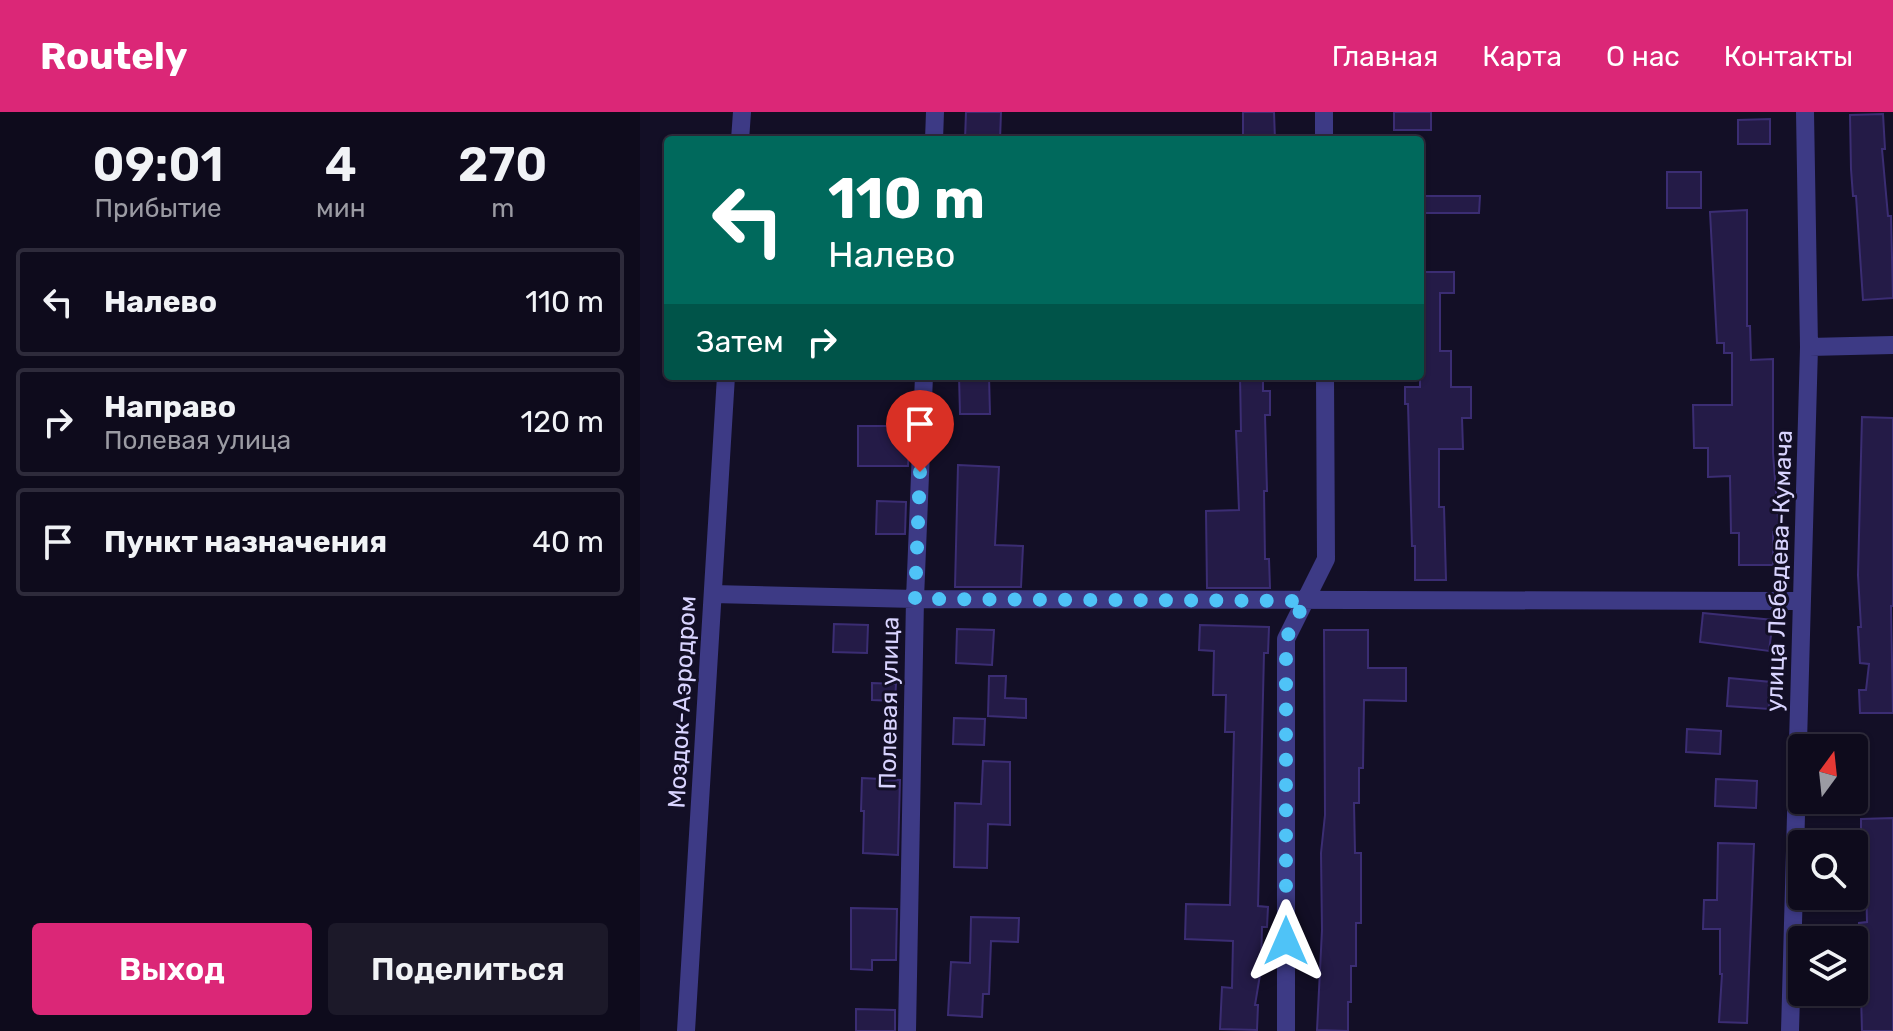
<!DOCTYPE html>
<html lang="ru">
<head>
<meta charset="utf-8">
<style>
  body { margin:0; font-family:Rubik,sans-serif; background:#1c1929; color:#f1f3f6; height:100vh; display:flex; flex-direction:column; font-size:30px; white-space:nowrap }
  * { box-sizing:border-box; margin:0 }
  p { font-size:26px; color:#9b9ba3 }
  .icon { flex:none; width:44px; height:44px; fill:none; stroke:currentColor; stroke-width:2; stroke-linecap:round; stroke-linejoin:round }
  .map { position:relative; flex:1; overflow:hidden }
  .details { display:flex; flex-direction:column; background:#0e0b1c; width:640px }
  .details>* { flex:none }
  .banner { position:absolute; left:24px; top:24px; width:760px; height:244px; border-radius:8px; box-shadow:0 2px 6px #0004,0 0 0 2px #2e2b3b; background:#00695c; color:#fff; overflow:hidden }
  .needle { width:52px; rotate:15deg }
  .fabs { position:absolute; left:1148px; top:622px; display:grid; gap:16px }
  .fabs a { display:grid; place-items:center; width:80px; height:80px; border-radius:8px; background:#0e0b1c; box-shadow:0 2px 6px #0004,0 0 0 2px #2e2b3b; font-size:40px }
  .pin { position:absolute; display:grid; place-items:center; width:68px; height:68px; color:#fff; margin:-82px -34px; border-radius:50% 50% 50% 0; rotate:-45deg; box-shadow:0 0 8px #0007 }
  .pin .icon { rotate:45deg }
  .me { position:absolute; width:88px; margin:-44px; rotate:0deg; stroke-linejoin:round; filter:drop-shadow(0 0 6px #0008) }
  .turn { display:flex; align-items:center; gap:28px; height:168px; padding:0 32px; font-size:36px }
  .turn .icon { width:104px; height:104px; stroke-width:2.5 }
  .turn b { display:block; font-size:56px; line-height:68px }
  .then { display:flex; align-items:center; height:76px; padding:0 32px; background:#0003; gap:16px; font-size:30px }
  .eta { display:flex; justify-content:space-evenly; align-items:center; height:136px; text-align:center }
  .eta b { font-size:48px; font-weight:600; line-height:56px }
  .cta { display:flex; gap:16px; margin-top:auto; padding:16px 32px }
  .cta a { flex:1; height:92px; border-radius:8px; background:#db2777; color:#fff; font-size:32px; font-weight:600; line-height:92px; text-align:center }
  .cta a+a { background:#1c1929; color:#f1f3f6 }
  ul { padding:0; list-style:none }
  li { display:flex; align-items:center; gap:24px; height:108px; margin:0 16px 12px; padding:0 16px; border:4px solid #2e2b3b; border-radius:8px }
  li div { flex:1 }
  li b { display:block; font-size:30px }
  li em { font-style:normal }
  header { display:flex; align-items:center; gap:48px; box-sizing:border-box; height:112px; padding:0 40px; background:#db2777; color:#fff }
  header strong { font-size:38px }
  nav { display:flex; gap:44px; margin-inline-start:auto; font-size:28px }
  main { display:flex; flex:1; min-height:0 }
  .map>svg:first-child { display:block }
  .building { fill:#241b47; stroke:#3b2d73; stroke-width:2 }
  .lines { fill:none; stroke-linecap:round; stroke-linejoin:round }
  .minor { stroke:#3d3a85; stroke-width:18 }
  .route { stroke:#4fc3f7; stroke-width:14; stroke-dasharray:0 25.2 }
  .labels { text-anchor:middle; stroke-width:6; stroke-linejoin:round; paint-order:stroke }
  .street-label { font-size:24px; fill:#d9d4ff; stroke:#130f26 }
</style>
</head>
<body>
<header>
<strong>Routely</strong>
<nav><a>Главная</a><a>Карта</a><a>О нас</a><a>Контакты</a></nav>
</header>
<main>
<section class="details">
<div class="eta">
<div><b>09:01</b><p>Прибытие</p></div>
<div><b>4</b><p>мин</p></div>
<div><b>270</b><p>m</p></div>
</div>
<ul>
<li><svg class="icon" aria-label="left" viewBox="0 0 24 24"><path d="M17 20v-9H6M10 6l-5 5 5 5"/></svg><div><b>Налево</b></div><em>110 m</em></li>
<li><svg class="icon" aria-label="right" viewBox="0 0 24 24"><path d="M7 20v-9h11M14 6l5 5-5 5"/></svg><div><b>Направо</b><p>Полевая улица</p></div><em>120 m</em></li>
<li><svg class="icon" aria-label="arrive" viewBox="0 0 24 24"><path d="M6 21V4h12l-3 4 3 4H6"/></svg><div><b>Пункт назначения</b></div><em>40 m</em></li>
</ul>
<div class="cta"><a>Выход</a><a>Поделиться</a></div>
</section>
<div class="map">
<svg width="1253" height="919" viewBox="0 0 1253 919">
  <rect width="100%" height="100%" fill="#130f26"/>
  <path class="building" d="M 326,0 L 361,0 L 360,28 L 325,28 Z
    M 603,0 L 634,0 L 635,28 L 603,28 Z
    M 754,0 L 791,0 L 791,18 L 754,18 Z
    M 1243,2 L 1245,37 L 1242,37 L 1248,104 L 1251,104 L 1253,186 L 1223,188 L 1216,84 L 1213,84 L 1211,57 L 1210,3 Z
    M 1130,7 L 1130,32 L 1098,32 L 1098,8 Z
    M 1027,60 L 1061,60 L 1061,96 L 1027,96 Z
    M 780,84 L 840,84 L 839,101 L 780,101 Z
    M 1107,98 L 1107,214 L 1110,214 L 1111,248 L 1133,247 L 1133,341 L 1139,420 L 1133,420 L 1133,453 L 1099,453 L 1099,421 L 1091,421 L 1090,364 L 1068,365 L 1068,336 L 1054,336 L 1053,293 L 1092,293 L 1092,241 L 1084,241 L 1084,231 L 1077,231 L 1070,100 Z
    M 780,160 L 814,160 L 814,181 L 800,181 L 800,239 L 811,239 L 811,275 L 831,275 L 831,306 L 822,306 L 823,337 L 799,337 L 799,395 L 804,395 L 806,468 L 775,468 L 775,434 L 772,434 L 768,292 L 765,292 L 765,275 L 780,275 Z
    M 319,264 L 349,264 L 350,302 L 320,302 Z
    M 600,264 L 623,264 L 623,279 L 630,279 L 630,303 L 625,303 L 627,379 L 624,379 L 625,447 L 629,447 L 630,476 L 567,476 L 566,399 L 599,398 L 596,319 L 601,319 Z
    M 1222,305 L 1253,306 L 1253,494 L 1251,494 L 1253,601 L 1220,601 L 1219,578 L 1226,578 L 1229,552 L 1220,551 L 1218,515 L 1221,515 L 1218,463 Z
    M 218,314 L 270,314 L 268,354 L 218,354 Z
    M 318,353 L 359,355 L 355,433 L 383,434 L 381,475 L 315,475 Z
    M 237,389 L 266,390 L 265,422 L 236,422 Z
    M 1063,501 L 1133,508 L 1129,539 L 1060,530 Z
    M 194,512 L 228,513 L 227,541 L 193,540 Z
    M 560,513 L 629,515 L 628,541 L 624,541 L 618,794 L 628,795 L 627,815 L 622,815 L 621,857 L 615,893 L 618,893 L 617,918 L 580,917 L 582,875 L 592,876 L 593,829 L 545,827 L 546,792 L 590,793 L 594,620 L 585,620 L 586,583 L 573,583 L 574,539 L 559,538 Z
    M 317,517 L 354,518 L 352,553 L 316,551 Z
    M 684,518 L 728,518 L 728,556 L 766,556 L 766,589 L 724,588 L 723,656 L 719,656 L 719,691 L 714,691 L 715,741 L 721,741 L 721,811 L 716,811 L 716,854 L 711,854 L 711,890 L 708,890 L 708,919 L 677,918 L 682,818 L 681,741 L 685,703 Z
    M 349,564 L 366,564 L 365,586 L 386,587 L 386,606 L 348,604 Z
    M 1089,566 L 1131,570 L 1129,597 L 1087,594 Z
    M 232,571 L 256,572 L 255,589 L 232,588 Z
    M 314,606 L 345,607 L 344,633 L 313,632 Z
    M 1047,617 L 1081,619 L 1080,642 L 1046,640 Z
    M 343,649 L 370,650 L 370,713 L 348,712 L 347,756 L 314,755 L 315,691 L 341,692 Z
    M 222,666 L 260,668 L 258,743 L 223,741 L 224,699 L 221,699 Z
    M 1076,667 L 1117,669 L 1116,696 L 1075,694 Z
    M 1253,706 L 1253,919 L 1222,919 L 1219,811 L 1227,810 L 1225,733 L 1221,733 L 1221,707 Z
    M 1078,731 L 1114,732 L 1107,911 L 1079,910 L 1082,862 L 1080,862 L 1080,817 L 1063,817 L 1064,788 L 1077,788 Z
    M 211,796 L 257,797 L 256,848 L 232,848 L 232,858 L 211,857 Z
    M 331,805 L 379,806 L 378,830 L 351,829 L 349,882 L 343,882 L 342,905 L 308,903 L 311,850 L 330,851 Z
    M 216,897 L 255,898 L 255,919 L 216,919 Z"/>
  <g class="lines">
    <path class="minor" d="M 684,0 L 684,28
      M 100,28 L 102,0
      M 294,28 L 295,0
      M 1169,235 L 1253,233
      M 73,482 L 275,487 L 1162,489
      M 46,919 L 86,264
      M 267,919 L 275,487 L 284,264
      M 646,919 L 646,527 L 686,447 L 685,264
      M 1150,919 L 1169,235 L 1165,0"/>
  </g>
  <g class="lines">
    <path class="route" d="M 280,360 L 275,487 L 665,489 L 646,527 L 646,829"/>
  </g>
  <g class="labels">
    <g class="street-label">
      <text transform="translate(1139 459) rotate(-88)" y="8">улица Лебедева-Кумача</text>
      <text transform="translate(42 590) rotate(-87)" y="8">Моздок-Аэродром</text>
      <text transform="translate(249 591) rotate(-89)" y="8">Полевая улица</text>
    </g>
  </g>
</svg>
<div class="fabs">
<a><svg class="needle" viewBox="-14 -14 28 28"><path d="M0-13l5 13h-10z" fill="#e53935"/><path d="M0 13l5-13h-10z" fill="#9b9ba3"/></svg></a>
<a><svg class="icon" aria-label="search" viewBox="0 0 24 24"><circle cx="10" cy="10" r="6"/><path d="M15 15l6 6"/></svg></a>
<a><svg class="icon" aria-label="layers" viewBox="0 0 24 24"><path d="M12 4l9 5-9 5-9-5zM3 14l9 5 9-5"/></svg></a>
</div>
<div class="pin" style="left:280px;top:360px;background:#d93025"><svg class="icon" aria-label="arrive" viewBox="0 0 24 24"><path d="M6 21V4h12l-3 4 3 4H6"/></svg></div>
<svg class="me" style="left:646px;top:829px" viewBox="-20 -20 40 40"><path d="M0-17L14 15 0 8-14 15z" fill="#4fc3f7" stroke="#fff" stroke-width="4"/></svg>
<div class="banner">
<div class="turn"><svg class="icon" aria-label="left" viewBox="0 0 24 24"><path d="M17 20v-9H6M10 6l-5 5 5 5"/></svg><div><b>110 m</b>Налево</div></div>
<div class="then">Затем<svg class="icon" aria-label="right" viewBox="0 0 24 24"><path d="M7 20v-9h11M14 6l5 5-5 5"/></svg></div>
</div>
</div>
</main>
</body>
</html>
